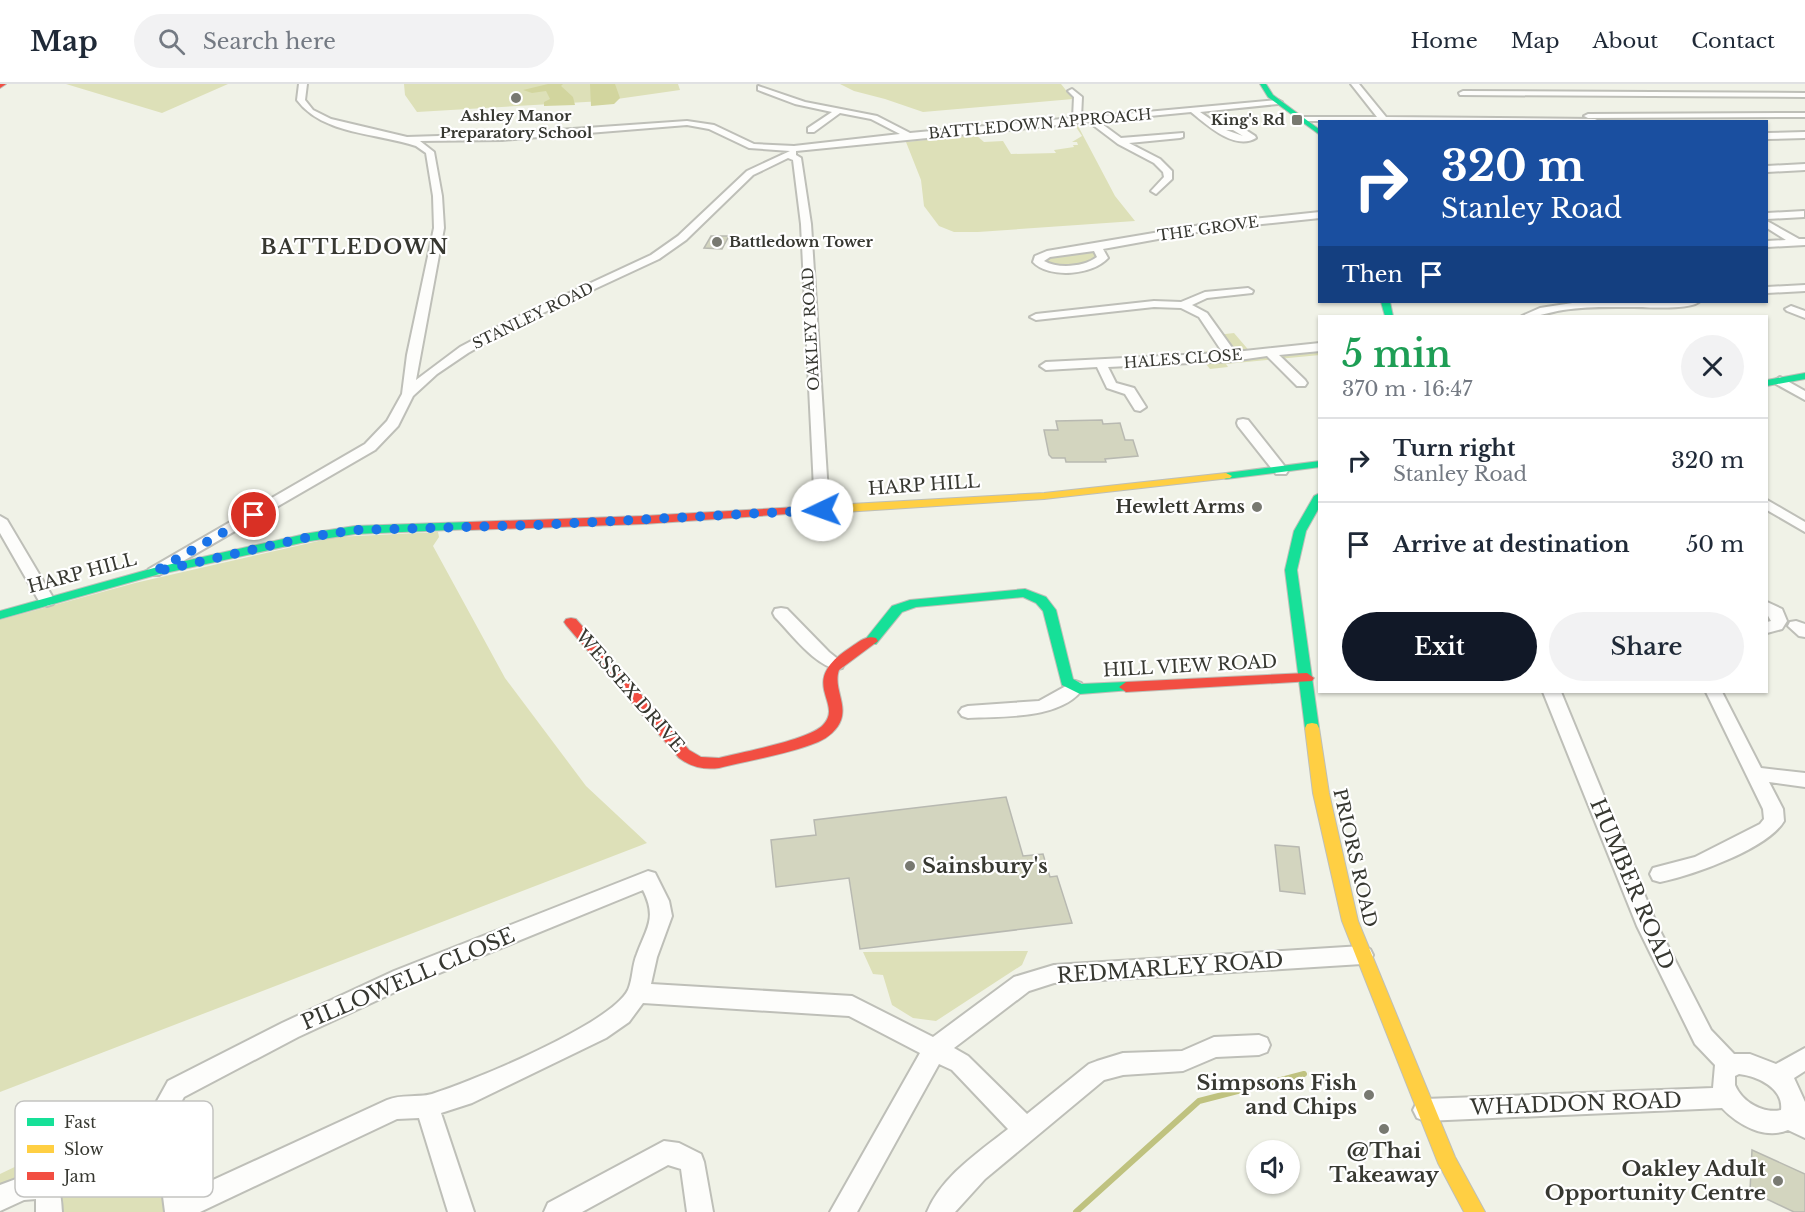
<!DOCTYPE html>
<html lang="en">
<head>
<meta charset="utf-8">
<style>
  body { margin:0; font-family:"Libre Baskerville",serif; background:#f2f2f3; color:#1f2937; height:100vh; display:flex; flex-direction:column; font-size:22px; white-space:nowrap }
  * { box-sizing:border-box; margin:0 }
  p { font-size:20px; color:#747a83 }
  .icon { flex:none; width:33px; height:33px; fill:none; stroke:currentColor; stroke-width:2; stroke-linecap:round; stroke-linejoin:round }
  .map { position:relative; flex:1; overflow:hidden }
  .drawer { position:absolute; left:1318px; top:231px; width:450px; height:378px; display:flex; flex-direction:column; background:#fff; border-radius:0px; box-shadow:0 2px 4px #0004 }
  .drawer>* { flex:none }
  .hud { position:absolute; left:1318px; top:36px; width:450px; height:183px; border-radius:0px; box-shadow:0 2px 4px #0004; background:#1a4fa0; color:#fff; overflow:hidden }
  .tools { position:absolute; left:1246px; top:1056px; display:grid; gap:12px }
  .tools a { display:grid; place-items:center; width:54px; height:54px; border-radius:50%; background:#fff; box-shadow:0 2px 4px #0004; font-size:30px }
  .pin { position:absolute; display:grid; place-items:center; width:51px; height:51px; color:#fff; margin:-26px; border:3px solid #fff; border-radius:50%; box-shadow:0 2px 6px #0007 }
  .me { position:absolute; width:66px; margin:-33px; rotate:267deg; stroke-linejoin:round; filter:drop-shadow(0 0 4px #0008) }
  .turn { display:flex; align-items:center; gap:21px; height:126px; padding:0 24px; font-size:27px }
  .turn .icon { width:78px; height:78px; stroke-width:2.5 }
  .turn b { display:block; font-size:42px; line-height:51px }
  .then { display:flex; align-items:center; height:57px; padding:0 24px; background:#0003; gap:12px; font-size:22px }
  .round { display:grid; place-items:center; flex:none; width:63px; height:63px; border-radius:32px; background:#f2f2f3 }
  .overview { display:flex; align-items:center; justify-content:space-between; height:102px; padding:0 24px }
  h1 { font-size:36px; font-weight:600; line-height:45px; color:#1e9e55 }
  .button { display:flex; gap:12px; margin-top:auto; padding:12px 24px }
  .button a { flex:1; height:69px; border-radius:36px; background:#111827; color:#fff; font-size:24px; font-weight:600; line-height:69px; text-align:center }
  .button a+a { background:#f2f2f3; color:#1f2937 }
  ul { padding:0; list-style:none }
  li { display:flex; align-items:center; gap:18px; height:84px; padding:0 24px; border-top:2px solid #e0e1e3 }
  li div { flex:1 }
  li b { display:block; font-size:22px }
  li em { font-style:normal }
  header { display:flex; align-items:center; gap:36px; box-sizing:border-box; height:84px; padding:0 30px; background:#fff; border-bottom:2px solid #e0e1e3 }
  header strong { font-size:28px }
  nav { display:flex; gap:33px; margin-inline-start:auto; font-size:21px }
  .search { width:420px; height:54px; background:#f2f2f3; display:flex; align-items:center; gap:15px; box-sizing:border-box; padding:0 21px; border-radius:33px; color:#747a83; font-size:22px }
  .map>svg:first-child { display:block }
  .green { fill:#dde0b8 }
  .forest { fill:#d2d59e }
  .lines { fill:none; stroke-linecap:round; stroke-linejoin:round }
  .stream { stroke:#bfc27f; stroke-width:6 }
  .building { fill:#d3d5bf; stroke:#b8b9b1; stroke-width:1.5 }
  .street-casing { stroke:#bebfb8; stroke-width:4 }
  .fast-casing { stroke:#bebfb8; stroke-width:2 }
  .slow-casing { stroke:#bebfb8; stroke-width:2 }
  .jam-casing { stroke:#bebfb8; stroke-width:2 }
  .street { fill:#fdfdfb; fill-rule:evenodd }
  .fast { fill:#16e098; fill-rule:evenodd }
  .slow { fill:#ffcf43; fill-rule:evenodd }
  .jam { fill:#f24e42; fill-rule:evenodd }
  .route { stroke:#1a73e8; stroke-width:10; stroke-dasharray:0 18 }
  .poi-dot { fill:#787971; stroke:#fff; stroke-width:2 }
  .labels { text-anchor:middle; stroke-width:4.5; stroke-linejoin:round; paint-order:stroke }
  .far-poi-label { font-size:15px; font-weight:bold; fill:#373831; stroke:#fff }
  .far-street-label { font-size:15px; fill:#373831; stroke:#fff }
  .street-label { font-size:18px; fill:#373831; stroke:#fff }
  .poi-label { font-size:18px; font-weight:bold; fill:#373831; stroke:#fff; text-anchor:end }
  .far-district-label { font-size:20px; font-weight:bold; letter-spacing:1.5px; fill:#373831; stroke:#fff }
  .near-poi-label { font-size:21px; font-weight:bold; fill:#373831; stroke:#fff; text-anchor:end }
  .near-street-label { font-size:21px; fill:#373831; stroke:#fff }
  .key { fill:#fff; stroke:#c3c3c1; stroke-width:1.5 }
  .key-label { font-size:16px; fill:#373831 }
</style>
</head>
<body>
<header>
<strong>Map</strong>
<div class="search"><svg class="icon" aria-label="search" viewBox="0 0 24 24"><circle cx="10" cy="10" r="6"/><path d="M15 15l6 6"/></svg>Search here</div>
<nav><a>Home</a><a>Map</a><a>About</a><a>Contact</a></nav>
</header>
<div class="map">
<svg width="1805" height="1128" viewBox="0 0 1805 1128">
  <rect width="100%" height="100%" fill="#f0f2e7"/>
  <path class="green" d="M 66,0 L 228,0 L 162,29 Z
    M 404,0 L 678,0 L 680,6 L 603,17 L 417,28 L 405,11 Z
    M 840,0 L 1061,0 L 1073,15 L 923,28 L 885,15 L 854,7 Z
    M 1077,40 L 1115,112 L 1135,137 L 978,148 L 954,148 L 939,142 L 924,122 L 921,96 L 906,58 L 976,51 L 984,58 L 1003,57 L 1011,70 L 1056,69 L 1054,66 L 1074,63 L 1073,61 L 1078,61 L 1077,58 L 1072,58 L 1082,52 L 1076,43 L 1071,43 Z
    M 1097,163 L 1101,177 L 1053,185 L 1039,174 Z
    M 1234,249 L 1252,270 L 1320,263 L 1320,271 L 1226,280 L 1228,283 L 1210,285 L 1202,275 L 1181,276 L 1177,270 L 1225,266 L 1217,251 Z
    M 438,448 L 439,453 L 433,462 L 505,594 L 586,702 L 647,759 L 0,1008 L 0,536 L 135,499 L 336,453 Z
    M 1028,867 L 1022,881 L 936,937 L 913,934 L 892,921 L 883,891 L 873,890 L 863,868 Z
    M 152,1017 L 167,1122 L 164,1128 L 60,1128 L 52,1084 L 0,1106 L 0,1090 Z"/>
  <path class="forest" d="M 548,0 L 563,0 L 561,2 L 573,13 L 575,21 L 544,22 L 544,18 L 550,15 L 546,7 L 532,9 L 523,6 Z
    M 590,0 L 615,0 L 620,14 L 614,20 L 591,22 Z"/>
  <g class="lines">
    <path class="stream" d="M 1076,1128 L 1199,1017 L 1304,990"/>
  </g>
  <path class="building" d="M 711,152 L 729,152 L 722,165 L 704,164 Z
    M 1102,336 L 1103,340 L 1120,339 L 1125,356 L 1133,356 L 1138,372 L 1105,375 L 1106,378 L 1066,378 L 1065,374 L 1052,374 L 1049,371 L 1044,346 L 1058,346 L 1056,337 Z
    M 1006,713 L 1023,772 L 1043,770 L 1050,793 L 1057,792 L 1072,839 L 860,865 L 849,794 L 776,803 L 771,756 L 816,751 L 814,736 Z
    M 1275,761 L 1299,763 L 1305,810 L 1280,807 Z
    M 1752,1066 L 1805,1090 L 1805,1128 L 1794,1128 L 1750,1107 Z"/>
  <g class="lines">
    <defs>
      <path id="street" d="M 299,0 L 307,0 L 305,16 L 313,26 L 331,35 L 407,53 L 502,50 L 687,37 L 714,41 L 754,60 L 794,62 L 900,50 L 871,35 L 840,29 L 814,48 L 808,48 L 808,44 L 832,28 L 795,20 L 758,6 L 758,2 L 805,18 L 877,32 L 910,49 L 1073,34 L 1074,13 L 1068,7 L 1072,5 L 1082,13 L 1081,34 L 1278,16 L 1282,18 L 1278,20 L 1200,28 L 1219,41 L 1238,41 L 1255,52 L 1256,54 C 1235,67 1207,41 1191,28 L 1098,37 L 1121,54 L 1183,49 L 1183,53 L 1180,54 L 1129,59 L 1160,75 L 1172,87 L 1172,95 L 1156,110 L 1151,107 L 1164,93 L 1163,88 L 1154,79 L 1118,60 L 1089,38 L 796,67 L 796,71 L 801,74 L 811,140 L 829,425 L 827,428 L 817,428 L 815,425 L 801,140 L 793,76 L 788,74 L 753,91 L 686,156 L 659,175 L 517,241 L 468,269 L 437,290 L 413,312 L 398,342 L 375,366 L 159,491 L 149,491 L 146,488 L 149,485 L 365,360 L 387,337 L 402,310 L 407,271 L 434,144 L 433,112 L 426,69 L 416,62 C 378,49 323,51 297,16 ZM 687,41 L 709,45 L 749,64 L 790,67 L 747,87 L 678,152 L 651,171 L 509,237 L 460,263 L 416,296 L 444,144 L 442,112 L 434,68 L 420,57 L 502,56 ZM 1226,46 L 1233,46 L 1243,52 Z
        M 1351,0 L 1359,0 L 1386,33 L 1595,35 L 1599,37 L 1300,37 L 1300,33 L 1377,33 Z
        M 1463,7 L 1805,9 L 1805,13 L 1460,11 L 1459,9 Z
        M 1805,29 L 1805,33 L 1588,34 L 1584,32 L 1588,30 Z
        M 1805,48 L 1805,54 L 1767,55 L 1767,49 Z
        M 1805,80 L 1805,86 L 1767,88 L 1767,82 Z
        M 1804,127 L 1804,133 L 1767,135 L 1767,129 Z
        M 1320,128 L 1320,134 L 1213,145 L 1103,165 L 1108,174 C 1093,191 1049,195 1033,178 L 1035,172 L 1047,167 L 1213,139 ZM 1094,167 L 1097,173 C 1084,183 1058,185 1044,177 L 1050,173 Z
        M 1767,137 L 1799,155 L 1805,155 L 1805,161 L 1767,163 L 1767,157 L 1786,156 L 1767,144 Z
        M 1805,201 L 1805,207 L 1767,209 L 1767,203 Z
        M 1248,204 L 1253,207 L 1252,209 L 1207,214 L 1192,221 L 1207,229 L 1235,268 L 1320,259 L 1320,267 L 1279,271 L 1305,296 L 1307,299 L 1305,302 L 1297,302 L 1267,272 L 1232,277 L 1108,283 L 1116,299 L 1134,304 L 1146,323 L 1140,327 L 1135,326 L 1125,310 L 1107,304 L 1097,283 L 1046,286 L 1040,282 L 1046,278 L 1223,269 L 1199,233 L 1181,224 L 1154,223 L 1036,236 L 1030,233 L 1036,230 L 1154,217 L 1181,218 L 1205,208 Z
        M 1579,218 L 1699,218 C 1689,226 1648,223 1634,223 C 1611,223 1587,222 1563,226 C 1549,228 1537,234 1522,232 L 1540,224 Z
        M 1791,222 L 1805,227 L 1805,234 L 1787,227 L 1785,225 Z
        M 1780,293 L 1805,307 L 1805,316 L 1776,300 L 1774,297 Z
        M 1243,335 L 1248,336 L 1286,384 L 1288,387 L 1286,390 L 1276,390 L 1238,342 L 1237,339 L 1238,336 Z
        M 1767,416 L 1805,438 L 1805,448 L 1767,426 Z
        M 0,432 L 7,436 L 55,517 L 53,520 L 47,522 L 39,517 L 0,449 Z
        M 1767,518 L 1782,525 L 1787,537 L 1782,545 L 1767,549 L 1767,538 L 1771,537 L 1767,530 Z
        M 781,524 L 787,525 L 829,568 L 844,580 L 842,584 C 821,590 789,547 775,533 L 773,529 L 775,525 Z
        M 1796,537 L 1805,540 L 1805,553 L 1799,552 L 1788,542 L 1790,538 Z
        M 1075,597 L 1081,599 L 1084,603 C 1063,636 1002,632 968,634 L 962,632 L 959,628 L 962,624 L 968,622 L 1039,617 Z
        M 1543,608 L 1561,608 L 1657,841 L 1711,946 L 1734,970 L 1750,970 L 1776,980 L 1805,964 L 1805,987 L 1794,994 L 1805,1018 L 1805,1054 L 1788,1046 C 1765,1056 1738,1041 1722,1024 L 1425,1037 L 1417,1034 L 1413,1026 L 1417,1018 L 1425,1015 L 1713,1004 L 1715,981 L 1695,960 L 1637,842 ZM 1739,990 C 1757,992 1784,1004 1781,1026 C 1763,1030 1742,1018 1735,1001 L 1735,992 Z
        M 1706,608 L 1722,608 L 1761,684 L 1805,689 L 1805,703 L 1769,698 L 1783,725 L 1784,737 C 1768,765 1691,792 1660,798 L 1653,796 L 1650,790 L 1653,784 L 1695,773 L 1760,740 L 1764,735 L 1763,725 Z
        M 648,787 L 655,789 L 669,817 L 672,832 L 657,873 L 651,900 L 852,912 L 933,953 L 1014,893 L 1054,881 L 1362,862 L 1370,865 L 1373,871 L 1370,877 L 1362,880 L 1054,899 L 1029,907 L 954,964 L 968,972 L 1027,1030 L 1089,980 L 1097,977 L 1123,969 L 1182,967 L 1214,953 L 1259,951 L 1267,954 L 1270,961 L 1267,968 L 1259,971 L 1216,973 L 1183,987 L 1123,991 L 1104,996 L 985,1095 L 955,1128 L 927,1128 C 942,1092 979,1068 1008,1045 L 952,986 L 939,980 L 857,1128 L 830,1128 L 920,969 L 849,932 L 643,919 L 629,938 L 606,954 L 472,1019 L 441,1029 L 474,1128 L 448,1128 L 419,1034 L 397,1035 L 200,1128 L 165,1128 L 152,1026 L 168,997 L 282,939 L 394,887 ZM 643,806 C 657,834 647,843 637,870 C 632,881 633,895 628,906 C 611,940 471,998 432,1010 C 417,1014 401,1010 387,1016 L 189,1107 L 176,1027 L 184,1013 L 298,953 L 410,901 Z
        M 664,1057 L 679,1059 L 701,1070 L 704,1078 L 713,1128 L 687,1128 L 681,1085 L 668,1081 L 582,1128 L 544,1128 L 548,1119 Z
        M 41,1090 C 60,1097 61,1109 62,1128 L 36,1128 L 36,1115 L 24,1116 L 0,1127 L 0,1101 L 24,1092 Z"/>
      <path id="fast" d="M 1260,0 L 1266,0 L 1273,11 L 1320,46 L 1320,51 L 1268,13 Z
        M 1381,218 L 1390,218 L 1393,232 L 1385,232 Z
        M 1805,289 L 1805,295 L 1767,302 L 1767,296 Z
        M 1320,377 L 1320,383 L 1226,395 L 1220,392 L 1226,389 Z
        M 1320,409 L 1320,422 L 1306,447 L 1297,486 L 1319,644 L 1317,648 L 1307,648 L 1305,644 L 1285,486 L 1294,447 L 1314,412 Z
        M 469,438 L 475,442 L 473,445 L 355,450 L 310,457 L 156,491 L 0,535 L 0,527 L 154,484 L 310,449 L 355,442 Z
        M 1025,505 L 1046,513 L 1056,526 L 1073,595 L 1082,600 L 1126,598 L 1133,603 L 1131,606 L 1080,610 L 1062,601 L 1043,527 L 1036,519 L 1023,513 L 916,523 L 902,528 L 876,560 L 866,560 L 864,557 L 892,522 L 910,516 Z"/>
      <path id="slow" d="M 1226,389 L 1232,392 L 1230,394 L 1044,415 L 798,431 L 792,427 L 798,423 L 1044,409 Z
        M 1312,639 L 1317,640 L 1319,644 L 1329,709 L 1358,837 L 1455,1073 L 1485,1128 L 1464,1128 L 1438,1079 L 1342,837 L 1313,709 L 1305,644 L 1307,640 Z"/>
      <path id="jam" d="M 0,0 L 6,0 L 0,4 Z
        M 798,423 L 804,427 L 802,429 L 643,440 L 469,446 L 463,442 L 469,438 L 643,432 Z
        M 571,534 L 576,535 L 689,666 L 701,673 L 719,674 C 742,668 809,656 823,641 C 845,618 795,599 851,563 C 859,558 866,551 876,554 L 878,557 L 839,586 C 833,603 847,619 841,636 C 838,645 828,654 818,658 C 789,670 750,676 719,684 C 704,686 691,683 679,674 L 566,541 L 564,538 L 566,535 Z
        M 1307,589 L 1314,594 L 1312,597 L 1126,608 L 1119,603 L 1126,598 Z"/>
    </defs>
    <use href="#street" class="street-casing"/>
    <use href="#fast" class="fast-casing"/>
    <use href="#slow" class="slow-casing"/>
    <use href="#jam" class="jam-casing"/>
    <use href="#street" class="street"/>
    <use href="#fast" class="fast"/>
    <use href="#slow" class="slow"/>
    <use href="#jam" class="jam"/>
  </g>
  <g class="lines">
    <path class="route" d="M 254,431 L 154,488 L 309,453 L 355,446 L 538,441 L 822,426"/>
  </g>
  <g class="poi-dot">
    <circle cx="516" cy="14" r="6"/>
    <rect x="1291" y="30" width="12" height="12" rx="3"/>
    <circle cx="717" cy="158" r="6"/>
    <circle cx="1257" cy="423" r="6"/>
    <circle cx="910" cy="782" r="6"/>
    <circle cx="1369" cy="1011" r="6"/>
    <circle cx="1384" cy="1045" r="6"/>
    <circle cx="1778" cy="1097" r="6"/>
  </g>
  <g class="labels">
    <g class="far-poi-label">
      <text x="516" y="37">Ashley Manor<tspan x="516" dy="17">Preparatory School</tspan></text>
      <text x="1285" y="41" text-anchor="end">King's Rd</text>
      <text x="729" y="163" text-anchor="start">Battledown Tower</text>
    </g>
    <g class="far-street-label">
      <text transform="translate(1040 40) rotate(-5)" y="5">BATTLEDOWN APPROACH</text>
      <text transform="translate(1208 145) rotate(-8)" y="5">THE GROVE</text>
      <text transform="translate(533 232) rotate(-26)" y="5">STANLEY ROAD</text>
      <text transform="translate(811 245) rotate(-93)" y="5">OAKLEY ROAD</text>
      <text transform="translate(1183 275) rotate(-4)" y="5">HALES CLOSE</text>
    </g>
    <g class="street-label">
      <text transform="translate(924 401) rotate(-4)" y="6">HARP HILL</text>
      <text transform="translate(82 489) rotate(-15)" y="6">HARP HILL</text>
      <text transform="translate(1190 582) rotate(-3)" y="6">HILL VIEW ROAD</text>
      <text transform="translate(630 607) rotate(49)" y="6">WESSEX DRIVE</text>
      <text transform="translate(1355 774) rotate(77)" y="6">PRIORS ROAD</text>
    </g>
    <g class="poi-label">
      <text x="1245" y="429">Hewlett Arms</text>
    </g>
    <g class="far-district-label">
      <text x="355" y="170">BATTLEDOWN</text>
    </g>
    <g class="near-poi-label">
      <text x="922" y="789" text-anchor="start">Sainsbury's</text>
      <text x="1357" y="1006">Simpsons Fish<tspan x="1357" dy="24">and Chips</tspan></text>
      <text x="1384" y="1074" text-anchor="middle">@Thai<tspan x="1384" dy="24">Takeaway</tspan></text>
      <text x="1766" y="1092">Oakley Adult<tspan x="1766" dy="24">Opportunity Centre</tspan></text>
    </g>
    <g class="near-street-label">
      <text transform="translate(1632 800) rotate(67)" y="7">HUMBER ROAD</text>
      <text transform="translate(1170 884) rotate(-4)" y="7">REDMARLEY ROAD</text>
      <text transform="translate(408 895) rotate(-23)" y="7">PILLOWELL CLOSE</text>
      <text transform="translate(1576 1020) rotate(-2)" y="7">WHADDON ROAD</text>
    </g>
  </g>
  <rect x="15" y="1017" width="198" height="96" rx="9" class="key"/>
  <rect x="27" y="1034" width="27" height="8" fill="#16e098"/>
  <rect x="27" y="1061" width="27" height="8" fill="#ffcf43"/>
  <rect x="27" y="1088" width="27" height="8" fill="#f24e42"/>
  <g class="key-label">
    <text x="64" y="1044">Fast</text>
    <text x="64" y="1071">Slow</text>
    <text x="64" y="1098">Jam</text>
  </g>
</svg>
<div class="tools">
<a><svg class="icon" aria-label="sound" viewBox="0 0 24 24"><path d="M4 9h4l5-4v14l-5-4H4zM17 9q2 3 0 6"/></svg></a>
</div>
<div class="pin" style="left:254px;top:431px;background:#d93025"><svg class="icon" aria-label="arrive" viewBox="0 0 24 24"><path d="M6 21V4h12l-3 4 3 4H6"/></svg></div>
<svg class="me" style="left:822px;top:426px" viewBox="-20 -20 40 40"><circle r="19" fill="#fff"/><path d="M0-13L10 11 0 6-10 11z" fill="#1a73e8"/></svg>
<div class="hud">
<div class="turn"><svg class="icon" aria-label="right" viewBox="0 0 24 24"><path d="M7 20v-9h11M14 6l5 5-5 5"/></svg><div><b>320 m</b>Stanley Road</div></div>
<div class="then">Then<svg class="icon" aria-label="arrive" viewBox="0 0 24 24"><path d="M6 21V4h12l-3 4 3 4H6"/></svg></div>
</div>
<section class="drawer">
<div class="overview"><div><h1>5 min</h1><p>370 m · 16:47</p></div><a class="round"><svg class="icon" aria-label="close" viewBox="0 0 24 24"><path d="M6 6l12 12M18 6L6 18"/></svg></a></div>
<ul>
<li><svg class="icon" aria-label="right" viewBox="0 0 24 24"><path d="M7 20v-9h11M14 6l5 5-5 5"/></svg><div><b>Turn right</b><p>Stanley Road</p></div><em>320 m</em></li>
<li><svg class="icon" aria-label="arrive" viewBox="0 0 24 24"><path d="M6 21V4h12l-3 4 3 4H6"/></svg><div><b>Arrive at destination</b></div><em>50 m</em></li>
</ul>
<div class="button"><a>Exit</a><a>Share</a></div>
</section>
</div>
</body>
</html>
